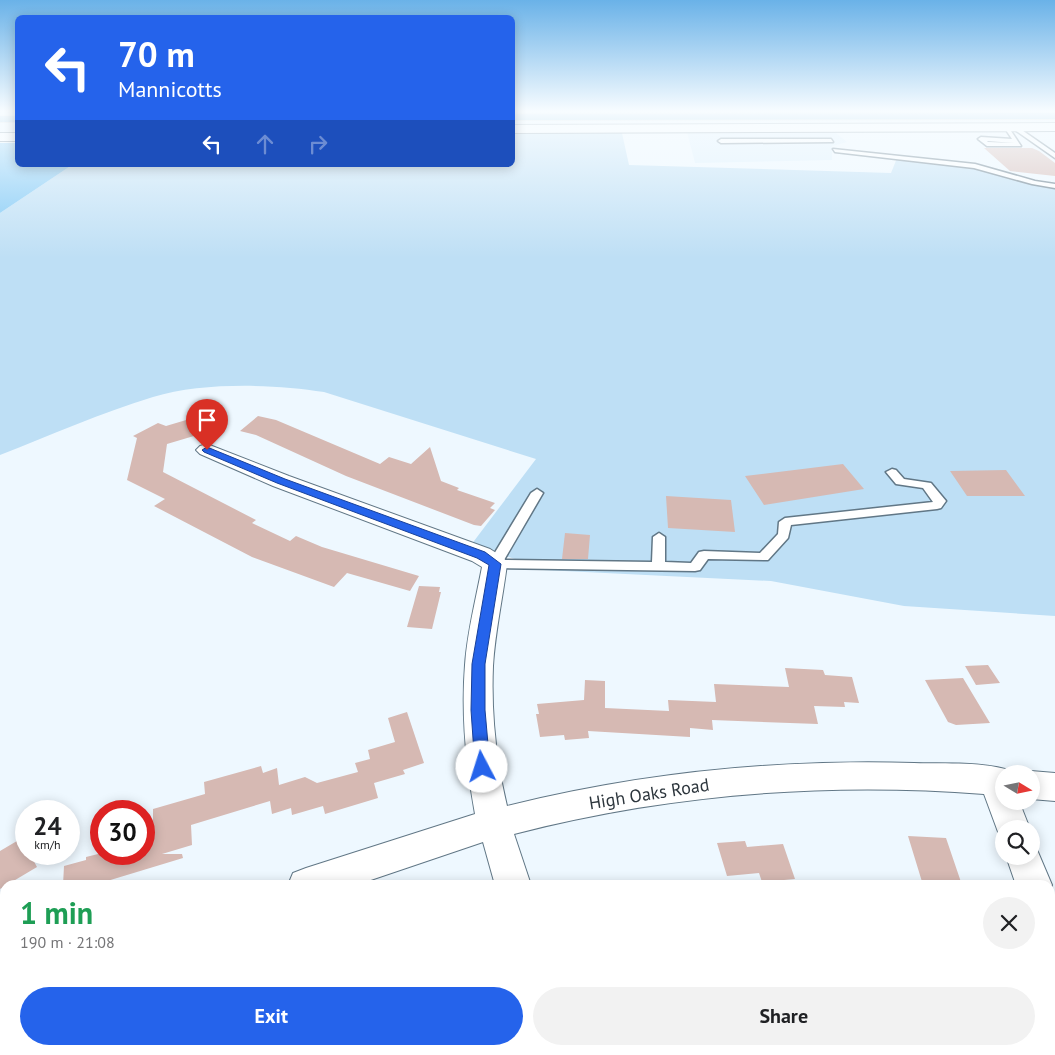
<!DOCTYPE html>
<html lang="en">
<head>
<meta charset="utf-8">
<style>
  body { margin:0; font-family:"PT Sans",sans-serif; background:#f2f2f2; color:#202124; height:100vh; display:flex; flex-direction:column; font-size:19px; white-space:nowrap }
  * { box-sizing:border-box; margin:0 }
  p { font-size:16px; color:#757577 }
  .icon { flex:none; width:28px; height:28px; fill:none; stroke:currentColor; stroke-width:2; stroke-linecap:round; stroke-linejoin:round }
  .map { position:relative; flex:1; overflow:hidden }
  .drawer { position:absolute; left:0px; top:880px; width:1055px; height:175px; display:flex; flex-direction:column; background:#fff; border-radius:15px 15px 0 0; box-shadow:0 2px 12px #0003 }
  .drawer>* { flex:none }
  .banner { position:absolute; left:15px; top:15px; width:500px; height:152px; border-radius:8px; box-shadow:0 2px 12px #0003; background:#2563eb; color:#fff; overflow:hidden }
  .needle { width:32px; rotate:100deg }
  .controls { position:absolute; left:995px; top:765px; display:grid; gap:10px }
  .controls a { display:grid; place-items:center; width:45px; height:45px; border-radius:50%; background:#fff; box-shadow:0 2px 12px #0003; font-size:25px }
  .speed { position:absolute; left:15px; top:800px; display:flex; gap:10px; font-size:25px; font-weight:700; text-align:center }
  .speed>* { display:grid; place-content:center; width:65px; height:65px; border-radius:50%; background:#fff; box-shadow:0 2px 12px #0003; line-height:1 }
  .speed small { font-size:12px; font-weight:400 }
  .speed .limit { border:8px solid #d22; background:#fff; color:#111 }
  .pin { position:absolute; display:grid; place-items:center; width:42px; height:42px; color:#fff; margin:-51px -21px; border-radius:50% 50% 50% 0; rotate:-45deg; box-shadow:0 0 5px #0007 }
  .pin .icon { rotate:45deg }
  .me { position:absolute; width:55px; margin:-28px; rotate:355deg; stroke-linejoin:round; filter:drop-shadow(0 0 4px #0008) }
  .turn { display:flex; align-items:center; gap:18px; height:105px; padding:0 20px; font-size:22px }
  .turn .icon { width:65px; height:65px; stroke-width:2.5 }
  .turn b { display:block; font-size:35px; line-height:42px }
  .lanes { display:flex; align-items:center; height:48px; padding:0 20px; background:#0003; justify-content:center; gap:25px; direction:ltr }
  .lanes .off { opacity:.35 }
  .round { display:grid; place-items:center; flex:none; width:52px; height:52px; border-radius:26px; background:#f2f2f2 }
  .summary { display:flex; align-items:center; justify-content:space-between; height:85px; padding:0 20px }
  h1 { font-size:30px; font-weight:600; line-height:38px; color:#1e9e55 }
  .primary-button { display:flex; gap:10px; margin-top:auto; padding:10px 20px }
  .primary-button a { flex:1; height:58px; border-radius:30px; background:#2563eb; color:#fff; font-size:20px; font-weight:600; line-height:58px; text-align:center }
  .primary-button a+a { background:#f2f2f2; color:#202124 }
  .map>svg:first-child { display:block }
  .built { fill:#ddf0fd }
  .green { fill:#bedff5 }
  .forest { fill:#7dc7f5 }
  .building { fill:#d6b9b3 }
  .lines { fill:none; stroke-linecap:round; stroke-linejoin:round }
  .lane-casing { stroke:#617786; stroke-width:3 }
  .street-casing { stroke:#617786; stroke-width:2 }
  .secondary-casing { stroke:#617786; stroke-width:2 }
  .highway-casing { stroke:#d1d3d4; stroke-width:2 }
  .lane { fill:#fff; fill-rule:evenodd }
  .street { fill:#fff; fill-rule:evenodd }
  .secondary { fill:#fff; fill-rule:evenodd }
  .highway { fill:#58a3d1; fill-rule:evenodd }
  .route { fill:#2563eb; stroke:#184099 }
  .labels { text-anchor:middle; stroke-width:4.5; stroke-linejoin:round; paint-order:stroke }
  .near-street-label { font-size:18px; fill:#2c353c; stroke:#fff }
</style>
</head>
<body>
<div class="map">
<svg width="1055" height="1055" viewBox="0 0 1055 1055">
  <rect width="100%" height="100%" fill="#eef8ff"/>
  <path class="built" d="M 687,132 L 835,132 L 847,142 L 832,146 L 832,160 L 695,163 Z"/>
  <path class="green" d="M 513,133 L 622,133 L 629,165 L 891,173 L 897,158 L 975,166 L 1055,186 L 1055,616 L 904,606 L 771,581 L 523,569 L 524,562 L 471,545 L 536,459 L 324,392 C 273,384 203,382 153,397 C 101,413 51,435 0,455 L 0,213 L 72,165 L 512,165 Z"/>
  <path class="forest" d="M 0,143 L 17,143 L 18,165 L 72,165 L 0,213 Z"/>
  <path class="building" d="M 984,148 L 1032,148 L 1039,151 L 1055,163 L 1055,176 L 1010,171 Z
    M 203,415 L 214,430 L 167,444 L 163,472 L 256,520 L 252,523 L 290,541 L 296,536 L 322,547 L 419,576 L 410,591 L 347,573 L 334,587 L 252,557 L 154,506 L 165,499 L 127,480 L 137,438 L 133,436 L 158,423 L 166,426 Z
    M 258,416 L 276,420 L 380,464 L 389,457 L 411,464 L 430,447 L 441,481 L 459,488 L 457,490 L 495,503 L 490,508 L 495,510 L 481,526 L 474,525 L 346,476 L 256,435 L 240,431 Z
    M 843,464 L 864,489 L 764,505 L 745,476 Z
    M 1006,470 L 1025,496 L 967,496 L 950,471 Z
    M 666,496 L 731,500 L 735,532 L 668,528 Z
    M 565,533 L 590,535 L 588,559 L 562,559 Z
    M 419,586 L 440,587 L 439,592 L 441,592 L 432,629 L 407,627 Z
    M 988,665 L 1000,683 L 976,685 L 965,666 Z
    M 785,668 L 823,670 L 825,675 L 852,677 L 859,703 L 844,702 L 845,707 L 814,706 L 818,724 L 712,720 L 713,730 L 690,728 L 690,737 L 588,731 L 589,738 L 565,740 L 564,735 L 540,737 L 536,714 L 539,714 L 537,704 L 584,700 L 585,680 L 605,681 L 605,708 L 669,711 L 668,700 L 716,702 L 714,684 L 789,687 Z
    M 963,678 L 990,723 L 956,725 L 948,722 L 925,680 Z
    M 407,712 L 424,763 L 403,770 L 405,774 L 374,783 L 378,798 L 325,814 L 323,806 L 292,815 L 291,808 L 272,814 L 270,801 L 191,825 L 192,845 L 162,854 L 182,854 L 183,858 L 94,885 L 63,885 L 64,866 L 86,860 L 86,857 L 98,854 L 144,854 L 144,824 L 153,821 L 153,809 L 205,794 L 204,782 L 261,766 L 263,773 L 277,768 L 279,785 L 305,777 L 317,783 L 358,772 L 355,763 L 370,759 L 368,750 L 395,742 L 388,718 Z
    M 908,836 L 946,838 L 962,885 L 923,885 Z
    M 22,838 L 26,847 L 26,854 L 30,854 L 37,867 L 0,889 L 0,851 Z
    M 745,841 L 747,847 L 783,844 L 795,879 L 762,882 L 759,873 L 727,876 L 717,843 Z"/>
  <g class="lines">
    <defs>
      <path id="lane" d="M 1007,125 L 1021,146 L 987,146 L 978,139 L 981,137 L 1012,139 L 1004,127 ZM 987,141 L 1015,143 L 988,142 Z
        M 1012,126 L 1016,126 L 1055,153 L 1055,158 L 1012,128 Z
        M 831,139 L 833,142 L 721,143 L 718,141 L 721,139 Z
        M 833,149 L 975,164 L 1035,181 L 1055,184 L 1055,188 L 1032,184 L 974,168 L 835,152 Z
        M 892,469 L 896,470 L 904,479 L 931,483 L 946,501 L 941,508 L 937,509 L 791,525 L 788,538 L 768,560 L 708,559 L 700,570 L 695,571 L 495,568 L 488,564 L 531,493 L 537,489 L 543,493 L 504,560 L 652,562 L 653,537 L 659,533 L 665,537 L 665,562 L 691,563 L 699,552 L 704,551 L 760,553 L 778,534 L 779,522 L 785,518 L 933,502 L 923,488 L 896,484 L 886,472 Z"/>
      <path id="street" d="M 207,444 L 289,476 L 490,549 L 504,558 L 507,564 C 503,597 495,632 493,666 C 491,713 496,760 507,806 C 640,773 776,759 914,763 C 946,764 985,761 1015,772 L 1004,774 L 1004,801 L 1019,801 L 1030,829 L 1004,829 L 1004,841 L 1001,840 L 984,794 C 826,782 668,794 514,834 L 531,885 L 495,885 L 483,842 L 356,885 L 288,885 L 293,873 L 306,868 L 475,814 C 466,765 461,716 465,665 C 467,633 476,599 482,567 L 472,561 L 273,486 L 200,454 L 196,450 L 200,446 Z
        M 1031,771 L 1055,773 L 1055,801 L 1031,799 L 1031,774 L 1024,774 Z
        M 1031,843 L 1035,845 L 1052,885 L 1050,889 L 1050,885 L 1016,885 L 1006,856 L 1031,856 Z
        M 1050,905 L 1055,907 L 1055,952 L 1050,950 Z
        M 5,961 L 5,999 L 0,1000 L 0,962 Z
        M 544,1050 L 586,1050 L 588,1055 L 546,1055 Z"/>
      <path id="secondary" d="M 1055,123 L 1055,131 L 512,133 L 512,125 Z
        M 0,133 L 18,133 L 18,141 L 0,141 Z"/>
      <path id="highway" d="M 1055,113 L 1055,119 L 512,120 L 512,114 Z
        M 0,116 L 18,116 L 18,122 L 0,122 Z"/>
    </defs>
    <use href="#lane" class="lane-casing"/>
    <use href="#street" class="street-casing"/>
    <use href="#secondary" class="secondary-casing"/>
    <use href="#highway" class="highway-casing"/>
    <use href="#lane" class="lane"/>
    <use href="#street" class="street"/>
    <use href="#secondary" class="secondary"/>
    <use href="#highway" class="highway"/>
  </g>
  <linearGradient id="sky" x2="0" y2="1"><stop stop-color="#6ab2e8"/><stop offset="0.43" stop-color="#f7fcff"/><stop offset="1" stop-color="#f7fcff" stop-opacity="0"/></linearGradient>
  <rect width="1055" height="258" fill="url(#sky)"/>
  <path class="route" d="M 207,447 L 285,479 L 485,552 L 501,564 L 485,664 L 485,710 L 490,767 L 488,772 L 482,774 L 477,772 L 475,767 L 471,710 L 472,664 L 489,565 L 477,558 L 277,483 L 204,452 L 202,450 Z"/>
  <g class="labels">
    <g class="near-street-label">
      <text transform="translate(649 794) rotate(-9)" y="6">High Oaks Road</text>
    </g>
  </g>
</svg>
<div class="controls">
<a><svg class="needle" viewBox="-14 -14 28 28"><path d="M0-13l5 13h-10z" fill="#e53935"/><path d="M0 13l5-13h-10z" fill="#757577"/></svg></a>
<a><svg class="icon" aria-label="search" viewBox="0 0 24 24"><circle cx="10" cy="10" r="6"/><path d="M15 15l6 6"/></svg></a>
</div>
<div class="speed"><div>24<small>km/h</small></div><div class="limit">30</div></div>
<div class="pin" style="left:207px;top:450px;background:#d93025"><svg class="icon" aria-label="arrive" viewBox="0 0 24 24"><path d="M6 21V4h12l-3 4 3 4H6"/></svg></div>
<svg class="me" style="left:482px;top:767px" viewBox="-20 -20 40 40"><circle r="19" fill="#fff"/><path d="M0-13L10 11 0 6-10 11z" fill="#2563eb"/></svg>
<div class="banner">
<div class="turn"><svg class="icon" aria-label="left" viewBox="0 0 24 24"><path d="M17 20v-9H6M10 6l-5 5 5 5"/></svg><div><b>70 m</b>Mannicotts</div></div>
<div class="lanes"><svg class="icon" aria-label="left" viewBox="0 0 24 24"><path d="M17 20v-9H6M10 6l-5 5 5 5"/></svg><svg class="icon off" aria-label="ahead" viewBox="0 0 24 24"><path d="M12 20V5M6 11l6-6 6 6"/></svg><svg class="icon off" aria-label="right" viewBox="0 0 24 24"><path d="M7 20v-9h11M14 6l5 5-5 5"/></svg></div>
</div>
<section class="drawer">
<div class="summary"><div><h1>1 min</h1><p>190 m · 21:08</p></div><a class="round"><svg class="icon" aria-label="close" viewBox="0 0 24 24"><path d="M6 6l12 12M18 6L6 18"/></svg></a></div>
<div class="primary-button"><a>Exit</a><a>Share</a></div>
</section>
</div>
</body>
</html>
